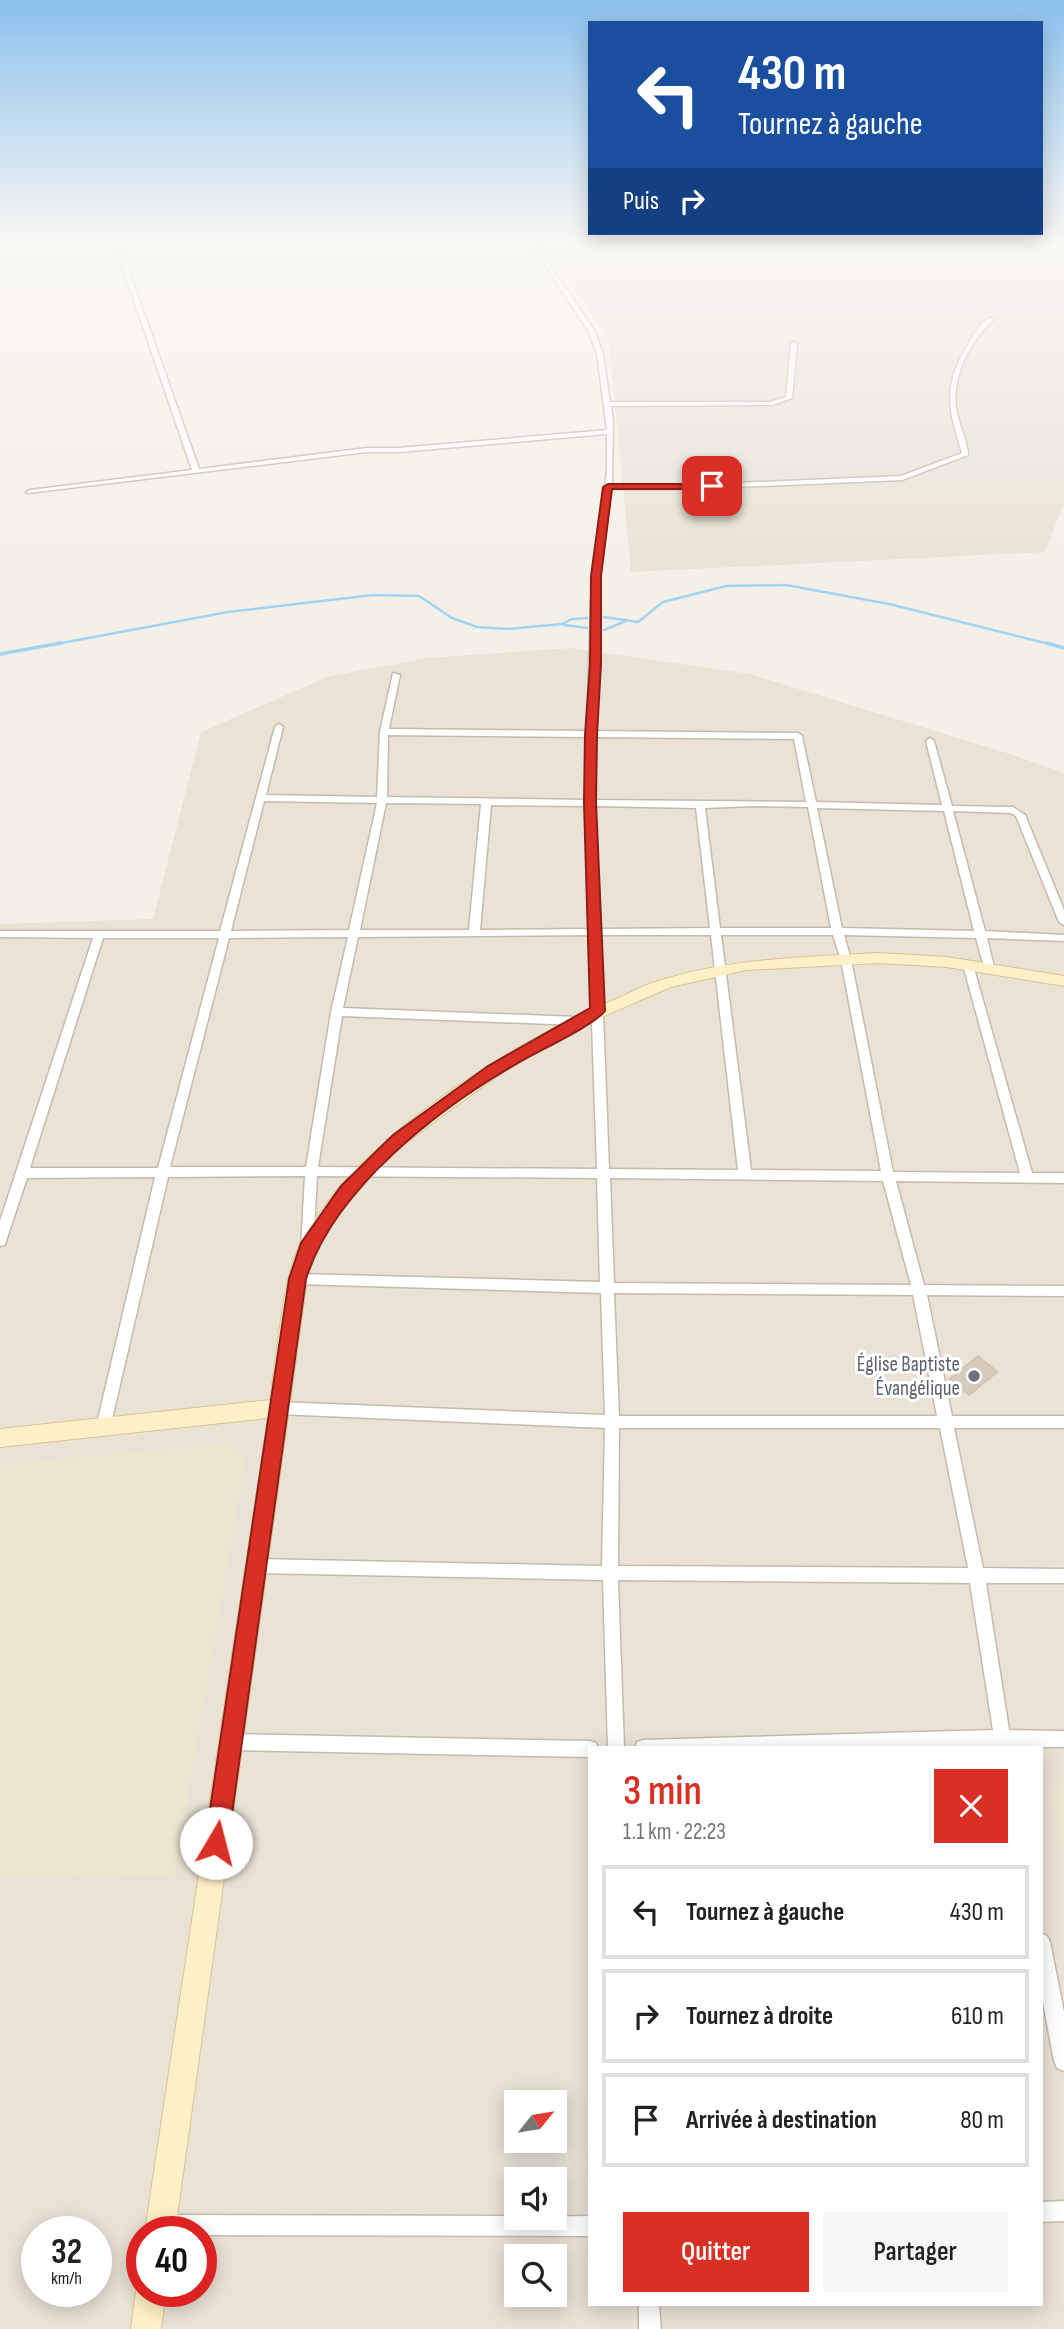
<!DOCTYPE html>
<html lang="fr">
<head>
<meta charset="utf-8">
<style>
  body { margin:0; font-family:"Sofia Sans Condensed",sans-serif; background:#f6f6f6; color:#222; height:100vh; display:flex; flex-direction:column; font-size:26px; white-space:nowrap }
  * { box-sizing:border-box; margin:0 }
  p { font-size:23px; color:#767676 }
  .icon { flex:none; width:38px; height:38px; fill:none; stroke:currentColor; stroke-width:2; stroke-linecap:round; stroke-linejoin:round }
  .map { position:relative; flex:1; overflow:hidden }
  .side { position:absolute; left:588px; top:1746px; width:455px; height:560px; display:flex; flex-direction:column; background:#fff; border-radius:0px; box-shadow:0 4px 18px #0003 }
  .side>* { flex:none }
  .guide { position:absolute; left:588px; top:21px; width:455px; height:214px; border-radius:0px; box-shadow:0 4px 18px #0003; background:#1a4fa0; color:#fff; overflow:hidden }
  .needle { width:46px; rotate:60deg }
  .tools { position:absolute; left:504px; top:2090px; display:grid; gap:14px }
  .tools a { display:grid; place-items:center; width:63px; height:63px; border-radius:0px; background:#fff; box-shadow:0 4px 18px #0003; font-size:35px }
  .speed { position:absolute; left:21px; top:2216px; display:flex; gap:14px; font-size:35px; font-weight:700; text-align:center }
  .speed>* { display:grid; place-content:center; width:91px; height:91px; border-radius:50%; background:#fff; box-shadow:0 4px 18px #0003; line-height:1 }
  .speed small { font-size:18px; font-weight:400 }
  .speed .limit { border:10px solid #d22; background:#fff; color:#111 }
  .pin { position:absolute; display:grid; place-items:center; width:60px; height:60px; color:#fff; margin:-30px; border-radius:14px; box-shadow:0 4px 10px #0006 }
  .me { position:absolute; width:77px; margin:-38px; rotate:8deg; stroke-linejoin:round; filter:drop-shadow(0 0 5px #0008) }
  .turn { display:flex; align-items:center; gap:24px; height:147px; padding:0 35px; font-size:32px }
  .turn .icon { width:91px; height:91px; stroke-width:2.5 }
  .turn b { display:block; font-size:49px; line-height:60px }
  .then { display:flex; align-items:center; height:66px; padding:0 35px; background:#0003; gap:14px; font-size:26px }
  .round { display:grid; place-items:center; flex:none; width:74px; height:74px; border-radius:0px; background:#f6f6f6 }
  .summary { display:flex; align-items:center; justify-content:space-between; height:119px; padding:0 35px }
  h1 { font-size:42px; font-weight:600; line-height:52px; color:#d93025 }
  .button { display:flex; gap:14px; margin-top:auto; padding:14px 35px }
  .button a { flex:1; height:80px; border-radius:0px; background:#d93025; color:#fff; font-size:28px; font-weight:600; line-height:80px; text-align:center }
  .button a+a { background:#f6f6f6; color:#222 }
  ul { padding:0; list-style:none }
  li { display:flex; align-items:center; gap:21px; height:94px; margin:0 14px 10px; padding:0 21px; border:4px solid #e0e0e0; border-radius:0px }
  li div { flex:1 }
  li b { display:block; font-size:26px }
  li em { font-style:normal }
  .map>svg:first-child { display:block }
  .residential { fill:#e9e2d5; fill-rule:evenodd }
  .education { fill:#eee5d1 }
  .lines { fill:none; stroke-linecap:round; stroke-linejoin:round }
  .stream-far1 { stroke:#a1d4f3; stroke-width:2.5 }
  .stream { stroke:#a1d4f3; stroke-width:3.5 }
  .building { fill:#d7ccbc; stroke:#d2c3af; stroke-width:2 }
  .street-casing { stroke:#c3bbac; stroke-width:3 }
  .secondary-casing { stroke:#d6c495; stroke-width:2 }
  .street { fill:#fff; fill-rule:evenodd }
  .secondary { fill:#fff0c7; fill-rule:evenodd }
  .route { fill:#d93025; stroke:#8d1f18; stroke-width:2 }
  .worship-dot { fill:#6b7280; stroke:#fff; stroke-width:2.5 }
  .labels { text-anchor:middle; stroke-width:6; stroke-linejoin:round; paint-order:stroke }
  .worship-label { font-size:21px; fill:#5b616d; stroke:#fff; text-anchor:end }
</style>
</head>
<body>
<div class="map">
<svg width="1064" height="2329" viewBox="0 0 1064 2329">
  <rect width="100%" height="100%" fill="#f4f0e7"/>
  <path class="residential" d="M 542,242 L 1064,242 L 1064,503 L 1045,552 L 631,572 L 609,341 Z
    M 571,648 L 750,674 L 1010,754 L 1064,773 L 1064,2329 L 0,2329 L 0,924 L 153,919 L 201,732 L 330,676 L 428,658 ZM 590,1748 L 1041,1748 L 1041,2305 L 590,2305 ZM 516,2102 L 555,2102 L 555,2140 L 516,2140 ZM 516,2179 L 555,2179 L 555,2217 L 516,2217 ZM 37,2231 L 96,2231 L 96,2291 L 37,2291 ZM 142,2231 L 201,2231 L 201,2291 L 142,2291 ZM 516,2256 L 555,2256 L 555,2294 L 516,2294 Z"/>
  <path class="education" d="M 229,1444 L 245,1460 L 174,1876 L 0,1878 L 0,1464 Z
    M 1062,1779 L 1064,1779 L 1064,1853 L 1050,1793 Z"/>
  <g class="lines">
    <path class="stream-far1" d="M 604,617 L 638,622 L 663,602 L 726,586 L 786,585 L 889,604 L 1053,645
      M 564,625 L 587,628
      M 604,630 L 626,621
      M 51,645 L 228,612 L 373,595 L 419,596 L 452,618 L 477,627 L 507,629 L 562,624 L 572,619 L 587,618"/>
    <path class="stream" d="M 1047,643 L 1064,648
      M 0,654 L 61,643"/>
  </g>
  <path class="building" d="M 978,1356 L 997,1372 L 969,1395 L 950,1379 Z"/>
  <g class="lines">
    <defs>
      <path id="street" d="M 114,242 L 119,242 L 199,469 L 367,448 L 399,448 L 607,430 L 597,354 L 588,330 L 529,242 L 534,242 L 594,330 L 603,354 L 610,402 L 770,402 L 786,397 L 791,344 L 794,342 L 797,344 L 792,398 L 773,405 L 611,406 L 613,420 L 612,485 L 690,485 L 901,476 L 962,453 C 949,411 942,388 966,348 C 972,337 978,326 989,318 L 994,319 C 969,341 950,380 957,413 C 960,427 968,442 968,455 L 902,480 L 690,489 L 611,489 L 600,576 L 596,731 L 798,733 L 802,736 L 816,802 L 942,805 L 926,741 L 930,738 L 934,741 L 952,806 L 1013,807 L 1025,815 L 1064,910 L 1064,925 L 1059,922 L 1016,816 L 1011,813 L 953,811 L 985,931 L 1064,935 L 1064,941 L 987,938 L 994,967 L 989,971 L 984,967 L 976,938 L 844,935 L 851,960 L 893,1172 L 1020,1173 L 963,965 L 968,961 L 973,965 L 1032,1173 L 1064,1173 L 1064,1183 L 896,1181 L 924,1285 L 1064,1286 L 1064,1296 L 927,1295 L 952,1416 L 1064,1416 L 1064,1428 L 954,1428 L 983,1568 L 1064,1569 L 1064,1583 L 986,1583 L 1009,1730 L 1064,1731 L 1064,1747 L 635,1748 L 637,1742 L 643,1740 L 993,1730 L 970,1583 L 618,1580 L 624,1748 L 608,1748 L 603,1580 L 256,1573 L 251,1571 L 248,1566 L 251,1561 L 256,1559 L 602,1566 L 605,1428 L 278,1414 L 273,1412 L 271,1408 L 273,1404 L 278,1402 L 605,1415 L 601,1293 L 298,1284 L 293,1283 L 291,1279 L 293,1275 L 298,1274 L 600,1282 L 597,1178 L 317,1176 L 313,1248 L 312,1252 L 302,1252 L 301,1248 L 305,1176 L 168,1177 L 110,1428 L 108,1432 L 103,1434 L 98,1432 L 96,1428 L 155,1177 L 27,1178 L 6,1241 L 5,1245 L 0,1246 L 0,1221 L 93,938 L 0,937 L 0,931 L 220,931 L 275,727 L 279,724 L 283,727 L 266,795 L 377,797 L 380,732 L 393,673 L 400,675 L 389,729 L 587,731 L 592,576 L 607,472 L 607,434 L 399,452 L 367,452 L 28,493 L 26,492 L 30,490 L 192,470 ZM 388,735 L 587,737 L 585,800 L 387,797 ZM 596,737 L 794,739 L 806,802 L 595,800 ZM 264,801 L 377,803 L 349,930 L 231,931 ZM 386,803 L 481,804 L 469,930 L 360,930 ZM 491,805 L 585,806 L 589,929 L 480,930 ZM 595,806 L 696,808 L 710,928 L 600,929 ZM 751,806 L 808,807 L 831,928 L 720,928 L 705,808 ZM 817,808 L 944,811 L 974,931 L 842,928 ZM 589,935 L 597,1169 L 318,1167 L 342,1016 L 577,1025 L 583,1021 L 577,1017 L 343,1008 L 358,937 ZM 600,935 L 711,935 L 738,1170 L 609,1169 ZM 721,935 L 833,935 L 841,960 L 881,1171 L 751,1170 ZM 348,937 L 331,1012 L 306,1167 L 170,1167 L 229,938 ZM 103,938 L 219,938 L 158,1168 L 30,1168 ZM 610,1178 L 883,1181 L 911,1285 L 614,1283 ZM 614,1293 L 913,1295 L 937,1416 L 619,1416 ZM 619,1428 L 940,1428 L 968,1568 L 618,1566 Z
        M 230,1734 L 590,1741 L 596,1743 L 598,1748 L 590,1748 L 590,1757 L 230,1750 L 224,1748 L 222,1742 L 224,1736 Z
        M 1041,1933 L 1047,1936 L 1050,1942 L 1064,2012 L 1064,2071 L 1057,2068 L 1054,2061 L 1041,1992 Z
        M 1064,2201 L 1064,2221 L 1041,2222 L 1041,2202 Z
        M 162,2215 L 516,2216 L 516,2217 L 590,2216 L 590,2236 L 201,2235 L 201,2231 L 154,2231 L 152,2225 L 155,2218 Z
        M 639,2305 L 659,2305 L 661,2329 L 639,2329 Z"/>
      <path id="secondary" d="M 879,953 L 947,957 L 1064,976 L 1064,986 L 947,967 L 879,963 L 746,970 L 671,987 L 583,1025 L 500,1074 L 404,1144 L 371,1176 L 333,1221 L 316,1249 L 307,1279 L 175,2231 L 145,2231 L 268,1418 L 0,1447 L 0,1429 L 270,1400 C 277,1359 282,1279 300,1245 C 354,1141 510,1043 616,999 C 632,992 648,983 665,979 C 736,958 806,957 879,953 Z
        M 140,2280 L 142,2291 L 166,2291 L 161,2329 L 131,2329 L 136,2291 Z"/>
    </defs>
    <use href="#street" class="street-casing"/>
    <use href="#secondary" class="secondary-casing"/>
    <use href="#street" class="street"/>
    <use href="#secondary" class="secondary"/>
  </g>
  <linearGradient id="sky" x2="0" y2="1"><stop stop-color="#8bc1ec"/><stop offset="0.43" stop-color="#faf8f4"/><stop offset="1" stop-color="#faf8f4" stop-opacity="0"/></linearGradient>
  <rect width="1064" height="568" fill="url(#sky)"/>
  <path class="route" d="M 608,484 L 712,484 L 717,486 L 712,489 L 612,489 L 601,576 L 601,664 L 597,735 L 596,802 L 605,1011 C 593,1026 538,1051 518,1063 C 439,1108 334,1189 306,1279 L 228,1843 L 224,1851 L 216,1854 L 208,1851 L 205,1843 L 289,1279 L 301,1243 L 341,1186 L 393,1135 L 488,1066 L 590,1008 L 584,802 L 585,735 L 590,664 L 591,576 L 603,487 Z"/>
  <circle class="worship-dot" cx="974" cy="1376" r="7"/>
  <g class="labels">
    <g class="worship-label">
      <text x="960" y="1371">Église Baptiste<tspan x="960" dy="24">Évangélique</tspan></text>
    </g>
  </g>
</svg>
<div class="tools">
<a><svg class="needle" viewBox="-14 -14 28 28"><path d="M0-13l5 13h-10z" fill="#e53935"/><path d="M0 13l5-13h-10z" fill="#767676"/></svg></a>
<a><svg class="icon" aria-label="sound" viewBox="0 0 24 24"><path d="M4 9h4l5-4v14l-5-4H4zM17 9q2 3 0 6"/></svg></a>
<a><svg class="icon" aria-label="search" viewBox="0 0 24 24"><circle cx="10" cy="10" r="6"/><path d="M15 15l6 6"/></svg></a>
</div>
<div class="speed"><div>32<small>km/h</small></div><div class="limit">40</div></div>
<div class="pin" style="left:712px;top:486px;background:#d93025"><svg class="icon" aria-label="arrive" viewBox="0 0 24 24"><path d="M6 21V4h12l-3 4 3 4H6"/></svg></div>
<svg class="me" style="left:216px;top:1843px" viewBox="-20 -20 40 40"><circle r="19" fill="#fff"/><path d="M0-13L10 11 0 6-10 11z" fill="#d93025"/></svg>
<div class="guide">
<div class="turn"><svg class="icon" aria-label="left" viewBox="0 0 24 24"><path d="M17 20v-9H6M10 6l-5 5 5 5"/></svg><div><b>430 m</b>Tournez à gauche</div></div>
<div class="then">Puis<svg class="icon" aria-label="right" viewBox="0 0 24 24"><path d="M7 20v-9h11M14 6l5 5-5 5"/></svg></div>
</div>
<section class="side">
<div class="summary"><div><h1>3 min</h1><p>1.1 km · 22:23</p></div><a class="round" style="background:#d93025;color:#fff"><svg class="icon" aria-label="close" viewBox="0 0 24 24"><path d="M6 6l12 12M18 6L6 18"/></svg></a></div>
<ul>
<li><svg class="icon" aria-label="left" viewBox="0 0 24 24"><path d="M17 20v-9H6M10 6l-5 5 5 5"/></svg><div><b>Tournez à gauche</b></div><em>430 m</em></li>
<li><svg class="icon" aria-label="right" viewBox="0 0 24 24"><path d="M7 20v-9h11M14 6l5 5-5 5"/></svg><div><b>Tournez à droite</b></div><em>610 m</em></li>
<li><svg class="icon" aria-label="arrive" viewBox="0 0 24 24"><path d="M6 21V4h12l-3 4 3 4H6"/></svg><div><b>Arrivée à destination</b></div><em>80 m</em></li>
</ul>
<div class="button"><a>Quitter</a><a>Partager</a></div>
</section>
</div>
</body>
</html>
